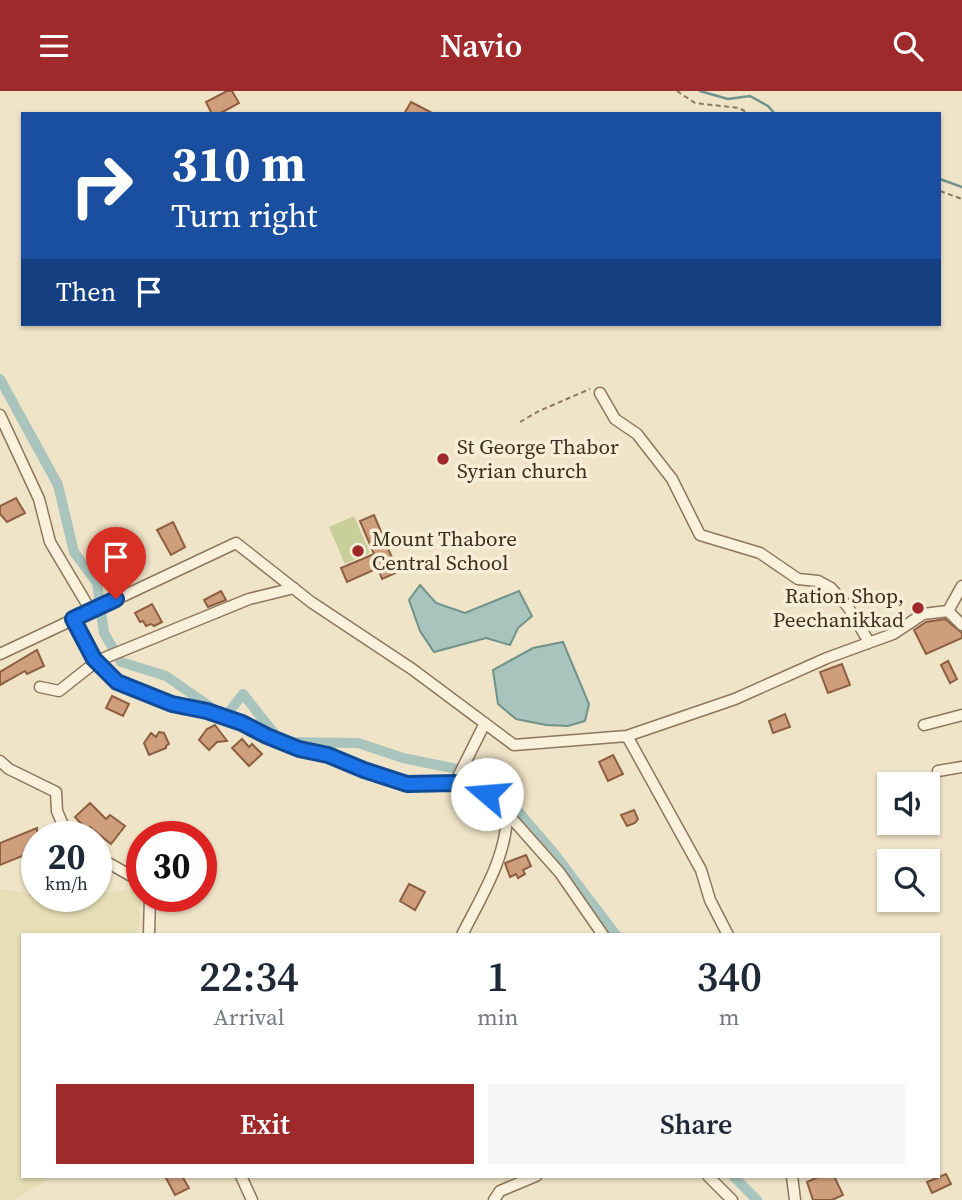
<!DOCTYPE html>
<html lang="en">
<head>
<meta charset="utf-8">
<style>
  body { margin:0; font-family:"Source Serif 4",serif; background:#f6f6f7; color:#1f2937; height:100vh; display:flex; flex-direction:column; font-size:26px; white-space:nowrap }
  * { box-sizing:border-box; margin:0 }
  p { font-size:23px; color:#747a83 }
  .icon { flex:none; width:38px; height:38px; fill:none; stroke:currentColor; stroke-width:2; stroke-linecap:round; stroke-linejoin:round }
  .map { position:relative; flex:1; overflow:hidden }
  .sheet { position:absolute; left:21px; top:842px; width:919px; height:245px; display:flex; flex-direction:column; background:#fff; border-radius:0px; box-shadow:0 2px 5px #0004 }
  .sheet>* { flex:none }
  .hud { position:absolute; left:21px; top:21px; width:920px; height:214px; border-radius:0px; box-shadow:0 2px 5px #0004; background:#1a4fa0; color:#fff; overflow:hidden }
  .tools { position:absolute; left:877px; top:681px; display:grid; gap:14px }
  .tools a { display:grid; place-items:center; width:63px; height:63px; border-radius:0px; background:#fff; box-shadow:0 2px 5px #0004; font-size:35px }
  .speed { position:absolute; left:21px; top:730px; display:flex; gap:14px; font-size:35px; font-weight:700; text-align:center }
  .speed>* { display:grid; place-content:center; width:91px; height:91px; border-radius:50%; background:#fff; box-shadow:0 2px 5px #0004; line-height:1 }
  .speed small { font-size:18px; font-weight:400 }
  .speed .limit { border:10px solid #d22; background:#fff; color:#111 }
  .pin { position:absolute; display:grid; place-items:center; width:60px; height:60px; color:#fff; margin:-72px -30px; border-radius:50% 50% 50% 0; rotate:-45deg; box-shadow:0 0 7px #0007 }
  .pin .icon { rotate:45deg }
  .me { position:absolute; width:77px; margin:-38px; rotate:288deg; stroke-linejoin:round; filter:drop-shadow(0 0 5px #0008) }
  .turn { display:flex; align-items:center; gap:24px; height:147px; padding:0 35px; font-size:32px }
  .turn .icon { width:91px; height:91px; stroke-width:2.5 }
  .turn b { display:block; font-size:49px; line-height:60px }
  .then { display:flex; align-items:center; height:66px; padding:0 35px; background:#0003; gap:14px; font-size:26px }
  .eta { display:flex; justify-content:space-evenly; align-items:center; height:119px; text-align:center }
  .eta b { font-size:42px; font-weight:600; line-height:49px }
  .button { display:flex; gap:14px; margin-top:auto; padding:14px 35px }
  .button a { flex:1; height:80px; border-radius:0px; background:#9e2a2b; color:#fff; font-size:28px; font-weight:600; line-height:80px; text-align:center }
  .button a+a { background:#f6f6f7; color:#1f2937 }
  header { display:flex; justify-content:space-between; align-items:center; height:91px; padding:0 35px; background:#9e2a2b; color:#fff; font-size:32px; font-weight:600 }
  .map>svg:first-child { display:block }
  .farmland { fill:#e6deb5 }
  .green { fill:#c9cf9b }
  .water { fill:#a9c4bc; stroke:#6f938a; stroke-width:2 }
  .lines { fill:none; stroke-linecap:round; stroke-linejoin:round }
  .stream { stroke:#6f938a; stroke-width:2.5 }
  .canal { stroke:#a9c4bc; stroke-width:10 }
  .building { fill:#cf9f7d; stroke:#8d5f41; stroke-width:2 }
  .street-casing { stroke:#8d765c; stroke-width:13 }
  .path { stroke:#8d765c; stroke-width:2; stroke-dasharray:5 3.5; stroke-linecap:butt }
  .street { stroke:#faf1dc; stroke-width:10 }
  .route-casing { stroke:#114b97; stroke-width:18 }
  .route { stroke:#1a73e8; stroke-width:12 }
  .poi-dot { fill:#9e2a2b; stroke:#f7eed8; stroke-width:2.5 }
  .labels { text-anchor:middle; stroke-width:7; stroke-linejoin:round; paint-order:stroke }
  .poi-label { font-size:21px; fill:#3d2e20; stroke:#f7eed8; text-anchor:start }
</style>
</head>
<body>
<header><svg class="icon" aria-label="menu" viewBox="0 0 24 24"><path d="M4 6h16M4 12h16M4 18h16"/></svg>Navio<svg class="icon" aria-label="search" viewBox="0 0 24 24"><circle cx="10" cy="10" r="6"/><path d="M15 15l6 6"/></svg></header>
<div class="map">
<svg width="962" height="1109" viewBox="0 0 962 1109">
  <rect width="100%" height="100%" fill="#f0e4c8"/>
  <path class="farmland" d="M 142,797 L 138,843 L 23,844 L 23,1085 L 46,1085 L 45,1090 L 15,1109 L 0,1109 L 0,798 L 58,808 L 96,805 L 96,803 Z"/>
  <path class="green" d="M 354,425 L 370,462 L 345,473 L 329,436 Z"/>
  <path class="water" d="M 420,494 L 436,512 L 465,522 L 519,500 L 532,525 L 518,537 L 510,554 L 486,547 L 434,561 L 420,540 L 409,509 Z
    M 563,551 L 589,613 L 585,630 L 568,635 L 546,634 L 516,628 L 498,613 L 493,579 L 533,557 Z"/>
  <g class="lines">
    <path class="stream" d="M 700,0 L 728,8 L 750,5 L 768,15 L 775,23
      M 940,88 L 962,96"/>
    <path class="canal" d="M 0,288 L 58,394 L 74,461 L 97,492 L 104,542 L 121,571 L 166,585 L 225,626 L 243,603 L 281,651 L 358,652 L 403,667 L 462,679 L 505,705 L 553,761 L 616,844
      M 733,1085 L 757,1109"/>
  </g>
  <path class="building" d="M 227,0 L 232,0 L 239,12 L 219,23 L 212,23 L 206,11 Z
    M 411,11 L 434,23 L 404,23 Z
    M 16,407 L 25,422 L 7,431 L 0,423 L 0,415 Z
    M 374,424 L 398,481 L 382,488 L 378,477 L 347,491 L 341,477 L 374,463 L 360,430 Z
    M 173,431 L 185,456 L 171,464 L 157,439 Z
    M 221,500 L 226,509 L 208,516 L 204,509 Z
    M 152,513 L 162,531 L 154,535 L 151,533 L 146,535 L 143,530 L 140,531 L 135,522 Z
    M 945,528 L 962,542 L 962,547 L 926,563 L 914,539 L 926,531 Z
    M 37,559 L 44,575 L 27,583 L 25,580 L 0,594 L 0,581 Z
    M 948,570 L 957,588 L 950,592 L 941,574 Z
    M 842,573 L 850,594 L 828,602 L 820,581 Z
    M 112,605 L 129,613 L 123,625 L 106,617 Z
    M 785,623 L 790,636 L 773,642 L 769,630 Z
    M 215,634 L 227,650 L 217,651 L 209,659 L 199,649 L 207,638 Z
    M 159,641 L 164,642 L 169,653 L 166,655 L 166,657 L 149,664 L 144,652 L 151,642 L 156,646 Z
    M 242,648 L 249,656 L 252,653 L 262,663 L 249,675 L 232,657 Z
    M 613,664 L 623,683 L 608,690 L 599,671 Z
    M 90,712 L 106,728 L 110,724 L 125,735 L 111,753 L 90,736 L 87,739 L 75,726 Z
    M 634,719 L 638,728 L 635,732 L 627,735 L 621,724 Z
    M 37,737 L 37,759 L 0,774 L 0,752 Z
    M 526,764 L 531,775 L 523,779 L 525,783 L 518,787 L 516,783 L 510,786 L 505,772 Z
    M 409,793 L 425,801 L 415,819 L 400,810 Z
    M 946,1083 L 951,1093 L 932,1102 L 927,1091 Z
    M 171,1085 L 182,1085 L 189,1097 L 175,1104 L 166,1087 Z
    M 820,1085 L 834,1085 L 843,1104 L 832,1109 L 813,1109 L 807,1091 Z"/>
  <g class="lines">
    <defs>
      <path id="street" d="M 600,302 L 615,328 L 637,343 L 672,388 L 700,444 L 760,462 L 798,488 L 818,490 L 831,497 L 848,516 L 869,551
        M 0,324 L 39,408 L 50,451 L 91,520
        M 948,520 L 962,495
        M 73,528 L 94,568 L 117,591 L 172,613 L 207,620 L 242,632 L 267,645 L 299,658 L 328,664 L 364,679 L 407,693 L 455,692 L 485,632
        M 0,563 L 236,452 L 311,511 L 412,578 L 514,654 L 627,645 L 735,608 L 827,567 L 893,543 L 923,523 L 948,520 L 962,534
        M 40,596 L 59,600 L 97,570 L 249,508 L 294,497
        M 924,634 L 962,624
        M 627,645 L 701,779 L 710,809 L 728,844
        M 0,670 L 9,678 L 56,701 L 57,720 L 68,746
        M 938,680 L 962,676
        M 455,692 C 476,698 493,704 507,722 C 507,766 481,806 462,844
        M 507,722 L 560,782 L 603,844
        M 96,765 L 142,791
        M 149,844 L 150,805
        M 241,1085 L 252,1109
        M 708,1085 L 732,1109
        M 792,1085 L 795,1109
        M 494,1109 L 500,1100 L 536,1085"/>
    </defs>
    <use href="#street" class="street-casing"/>
    <path class="path" d="M 677,0 L 695,12 L 739,17 L 750,23
      M 940,100 L 962,108
      M 520,331 L 539,320 L 590,298"/>
    <use href="#street" class="street"/>
  </g>
  <g class="lines">
    <defs>
      <path id="route" d="M 116,508 L 73,528 L 94,568 L 117,591 L 172,613 L 207,620 L 242,632 L 267,645 L 299,658 L 328,664 L 364,679 L 407,693 L 455,692 L 487,703"/>
    </defs>
    <use href="#route" class="route-casing"/>
    <use href="#route" class="route"/>
  </g>
  <g class="poi-dot">
    <circle cx="443" cy="368" r="7"/>
    <circle cx="358" cy="460" r="7"/>
    <circle cx="918" cy="517" r="7"/>
  </g>
  <g class="labels">
    <g class="poi-label">
      <text x="457" y="363">St George Thabor<tspan x="457" dy="24">Syrian church</tspan></text>
      <text x="372" y="455">Mount Thabore<tspan x="372" dy="24">Central School</tspan></text>
      <text x="904" y="512" text-anchor="end">Ration Shop,<tspan x="904" dy="24">Peechanikkad</tspan></text>
    </g>
  </g>
</svg>
<div class="tools">
<a><svg class="icon" aria-label="sound" viewBox="0 0 24 24"><path d="M4 9h4l5-4v14l-5-4H4zM17 9q2 3 0 6"/></svg></a>
<a><svg class="icon" aria-label="search" viewBox="0 0 24 24"><circle cx="10" cy="10" r="6"/><path d="M15 15l6 6"/></svg></a>
</div>
<div class="speed"><div>20<small>km/h</small></div><div class="limit">30</div></div>
<div class="pin" style="left:116px;top:508px;background:#d93025"><svg class="icon" aria-label="arrive" viewBox="0 0 24 24"><path d="M6 21V4h12l-3 4 3 4H6"/></svg></div>
<svg class="me" style="left:487px;top:703px" viewBox="-20 -20 40 40"><circle r="19" fill="#fff"/><path d="M0-13L10 11 0 6-10 11z" fill="#1a73e8"/></svg>
<div class="hud">
<div class="turn"><svg class="icon" aria-label="right" viewBox="0 0 24 24"><path d="M7 20v-9h11M14 6l5 5-5 5"/></svg><div><b>310 m</b>Turn right</div></div>
<div class="then">Then<svg class="icon" aria-label="arrive" viewBox="0 0 24 24"><path d="M6 21V4h12l-3 4 3 4H6"/></svg></div>
</div>
<section class="sheet">
<div class="eta">
<div><b>22:34</b><p>Arrival</p></div>
<div><b>1</b><p>min</p></div>
<div><b>340</b><p>m</p></div>
</div>
<div class="button"><a>Exit</a><a>Share</a></div>
</section>
</div>
</body>
</html>
